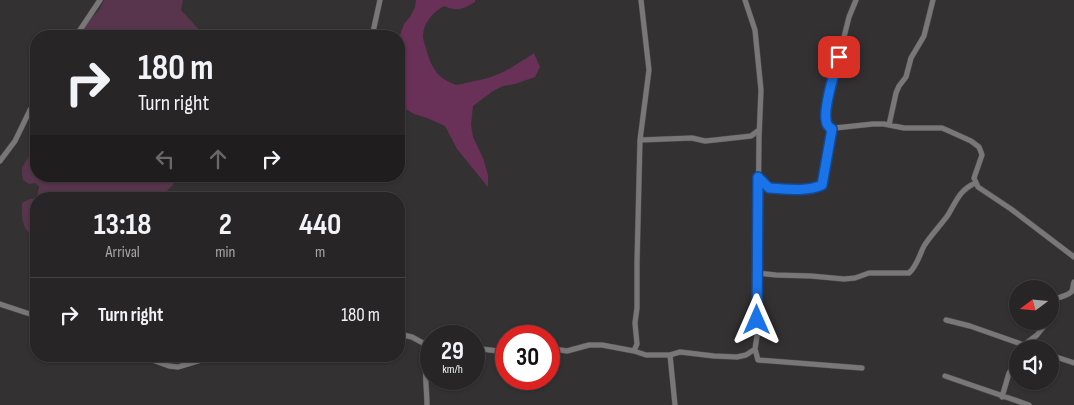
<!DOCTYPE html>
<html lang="en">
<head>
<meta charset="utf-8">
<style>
  body { margin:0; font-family:"Sofia Sans Condensed",sans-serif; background:#2f2d2e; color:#f1f3f6; height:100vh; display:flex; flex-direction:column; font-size:19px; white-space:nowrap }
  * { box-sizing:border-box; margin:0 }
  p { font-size:16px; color:#a4a5a7 }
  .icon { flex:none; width:28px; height:28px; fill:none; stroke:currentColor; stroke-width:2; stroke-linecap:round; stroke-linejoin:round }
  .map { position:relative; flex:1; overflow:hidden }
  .drawer { position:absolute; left:30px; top:192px; width:375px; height:170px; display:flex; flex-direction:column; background:#272526; border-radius:20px; box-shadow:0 1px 4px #0004,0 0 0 1px #434243 }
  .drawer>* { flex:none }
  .top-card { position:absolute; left:30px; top:30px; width:375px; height:152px; border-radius:20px; box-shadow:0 1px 4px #0004,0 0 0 1px #434243; background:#272526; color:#f1f3f6; overflow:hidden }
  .needle { width:32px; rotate:254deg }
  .buttons { position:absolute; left:1009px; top:280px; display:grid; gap:10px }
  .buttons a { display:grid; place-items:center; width:50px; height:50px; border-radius:50%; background:#272526; box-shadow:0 1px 4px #0004,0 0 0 1px #434243; font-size:25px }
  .speed { position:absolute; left:420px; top:325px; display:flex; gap:10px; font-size:25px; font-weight:700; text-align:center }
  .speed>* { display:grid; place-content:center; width:65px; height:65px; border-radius:50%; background:#272526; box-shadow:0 1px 4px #0004,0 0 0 1px #434243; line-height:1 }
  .speed small { font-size:12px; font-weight:400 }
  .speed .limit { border:8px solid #d22; background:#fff; color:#111 }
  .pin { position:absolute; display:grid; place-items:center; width:42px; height:42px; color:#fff; margin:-21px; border-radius:10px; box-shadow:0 2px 8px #0006 }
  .me { position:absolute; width:55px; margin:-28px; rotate:0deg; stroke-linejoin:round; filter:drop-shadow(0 0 4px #0008) }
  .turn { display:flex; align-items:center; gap:18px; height:105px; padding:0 25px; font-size:22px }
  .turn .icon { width:65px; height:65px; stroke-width:2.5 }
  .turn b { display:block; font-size:35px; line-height:42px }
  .lanes { display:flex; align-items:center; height:48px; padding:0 25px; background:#0003; justify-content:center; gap:25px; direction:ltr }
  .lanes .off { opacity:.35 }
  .eta { display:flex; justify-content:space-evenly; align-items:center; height:85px; text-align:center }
  .eta b { font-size:30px; font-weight:700; line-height:35px }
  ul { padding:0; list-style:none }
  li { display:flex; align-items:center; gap:15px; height:75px; padding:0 25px; border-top:1px solid #434243 }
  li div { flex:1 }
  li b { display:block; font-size:19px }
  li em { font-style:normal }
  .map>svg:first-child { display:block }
  .green { fill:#58354d }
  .water { fill:#693058 }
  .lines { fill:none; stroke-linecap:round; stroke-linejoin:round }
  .minor-casing { stroke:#504d4f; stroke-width:6 }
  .minor { stroke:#7a7779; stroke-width:5 }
  .route-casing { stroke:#114b97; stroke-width:12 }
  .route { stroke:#1a73e8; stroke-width:9 }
</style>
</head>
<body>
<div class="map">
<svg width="1074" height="405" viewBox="0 0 1074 405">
  <rect width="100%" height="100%" fill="#343133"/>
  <path class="green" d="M 104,0 L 183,0 L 181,10 L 205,36 L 79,36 L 86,24 L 99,10 Z
    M 36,107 L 36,176 L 179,176 C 172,188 167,190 157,199 L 147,199 L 151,192 L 139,191 L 129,196 L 129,199 L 36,199 L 36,233 L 32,236 C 22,228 21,215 22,203 L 30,199 L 37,198 L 39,186 L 35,183 L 29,184 L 23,180 L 22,174 L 22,168 L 36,144 L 32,113 Z"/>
  <path class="water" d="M 416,0 L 475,0 L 475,2 C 463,9 458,12 444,6 C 433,12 423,23 423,36 C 423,41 426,47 427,52 C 429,59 432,67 437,73 C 442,79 449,82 456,85 C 466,83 475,81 484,79 C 502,75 519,63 534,53 L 540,67 L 535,77 L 515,84 L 503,86 L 493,91 L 473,106 L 471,125 L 473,137 L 483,158 L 488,175 L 488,187 L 457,149 L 445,126 L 427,118 L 414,114 L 401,106 L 399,96 L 399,58 L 400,35 L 404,24 L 410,17 L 415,7 Z"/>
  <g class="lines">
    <defs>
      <path id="minor" d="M 373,32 L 380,0
        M 76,36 L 100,0
        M 889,125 L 896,93 L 899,86 L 906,77 L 911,58 L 924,36 L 933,0
        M 832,129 L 828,127 L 826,122 L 825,116 L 828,101 L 849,17 L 856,0
        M 640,140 L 649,70 L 641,0
        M 0,161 L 15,141 L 30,110 L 36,103
        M 758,177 L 769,188 C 786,189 807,192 822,185 L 830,132 L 832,129 L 835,128 L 873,124 L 884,124 L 904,128 L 942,128 L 949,131 L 971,141 L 979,147 L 981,152 L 982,155 L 974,178 L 978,187 L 1011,209 L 1074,257
        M 758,273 L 776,275 L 811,276 L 844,279 L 855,278 L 869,273 L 909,273 C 917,266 919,256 924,246 C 931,235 940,226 948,215 C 957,200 959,191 975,183
        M 0,304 L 36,316
        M 1050,317 C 1052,312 1051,306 1054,301 C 1057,296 1068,297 1072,291 C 1073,288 1073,285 1074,282
        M 946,320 L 970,326 L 1024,345 L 1031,349
        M 399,334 L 412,337 L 423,343 L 431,344
        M 474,348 L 506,352
        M 755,349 L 758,360 L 862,368
        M 1022,349 L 1024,345 L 1037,335 L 1048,321
        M 634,351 L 637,344 L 635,323 L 637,308 L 637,263 L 640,140 L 692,138 L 705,141 L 715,140 L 751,136 L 759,130
        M 549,352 L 554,349 L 567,351 L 589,345 L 602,345 L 634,351 L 646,355 L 670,355 L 680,352 L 714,356 L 737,357 L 746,355 L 755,349 L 757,336 L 759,138 L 761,90 L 755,30 L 745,0
        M 670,355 L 675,405
        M 1050,355 L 1074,363
        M 141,356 L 169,366 L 178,367 L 208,358 L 238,357 L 243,356
        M 312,356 L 322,359 L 329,356
        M 945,376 L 1029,405
        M 1002,397 L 1009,373 L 1018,359
        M 427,405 C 427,386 422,365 431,347"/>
    </defs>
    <use href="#minor" class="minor-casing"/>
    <use href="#minor" class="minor"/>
  </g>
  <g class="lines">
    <defs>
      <path id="route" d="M 757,320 L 758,177 L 769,188 C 786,189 807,192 822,185 L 832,129 C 828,127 826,124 826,119 C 824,107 835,70 839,57"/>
    </defs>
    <use href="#route" class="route-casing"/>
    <use href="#route" class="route"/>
  </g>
</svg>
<div class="buttons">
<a><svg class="needle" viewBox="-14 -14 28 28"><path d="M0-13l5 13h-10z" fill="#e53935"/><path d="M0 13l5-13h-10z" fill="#a4a5a7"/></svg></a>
<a><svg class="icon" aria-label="sound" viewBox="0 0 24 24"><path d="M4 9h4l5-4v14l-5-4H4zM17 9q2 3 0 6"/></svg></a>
</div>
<div class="speed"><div>29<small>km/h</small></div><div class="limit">30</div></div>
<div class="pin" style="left:839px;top:57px;background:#d93025"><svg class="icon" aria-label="arrive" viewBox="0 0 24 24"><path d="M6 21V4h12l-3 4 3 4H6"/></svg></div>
<svg class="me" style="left:757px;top:320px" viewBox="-20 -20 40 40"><path d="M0-17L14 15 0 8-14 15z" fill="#1a73e8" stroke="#fff" stroke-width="4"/></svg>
<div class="top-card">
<div class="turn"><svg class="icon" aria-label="right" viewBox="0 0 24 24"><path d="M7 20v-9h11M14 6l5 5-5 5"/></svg><div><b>180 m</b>Turn right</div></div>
<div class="lanes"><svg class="icon off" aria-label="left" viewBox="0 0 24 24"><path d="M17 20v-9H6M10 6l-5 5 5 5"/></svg><svg class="icon off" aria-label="ahead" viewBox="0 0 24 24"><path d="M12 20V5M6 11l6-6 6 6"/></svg><svg class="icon" aria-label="right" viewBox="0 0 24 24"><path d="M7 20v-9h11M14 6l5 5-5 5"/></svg></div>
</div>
<section class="drawer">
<div class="eta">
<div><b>13:18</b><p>Arrival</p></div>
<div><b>2</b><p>min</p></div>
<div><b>440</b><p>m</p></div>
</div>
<ul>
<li><svg class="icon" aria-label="right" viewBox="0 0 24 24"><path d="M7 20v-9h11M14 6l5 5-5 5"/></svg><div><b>Turn right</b></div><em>180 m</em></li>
</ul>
</section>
</div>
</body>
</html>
